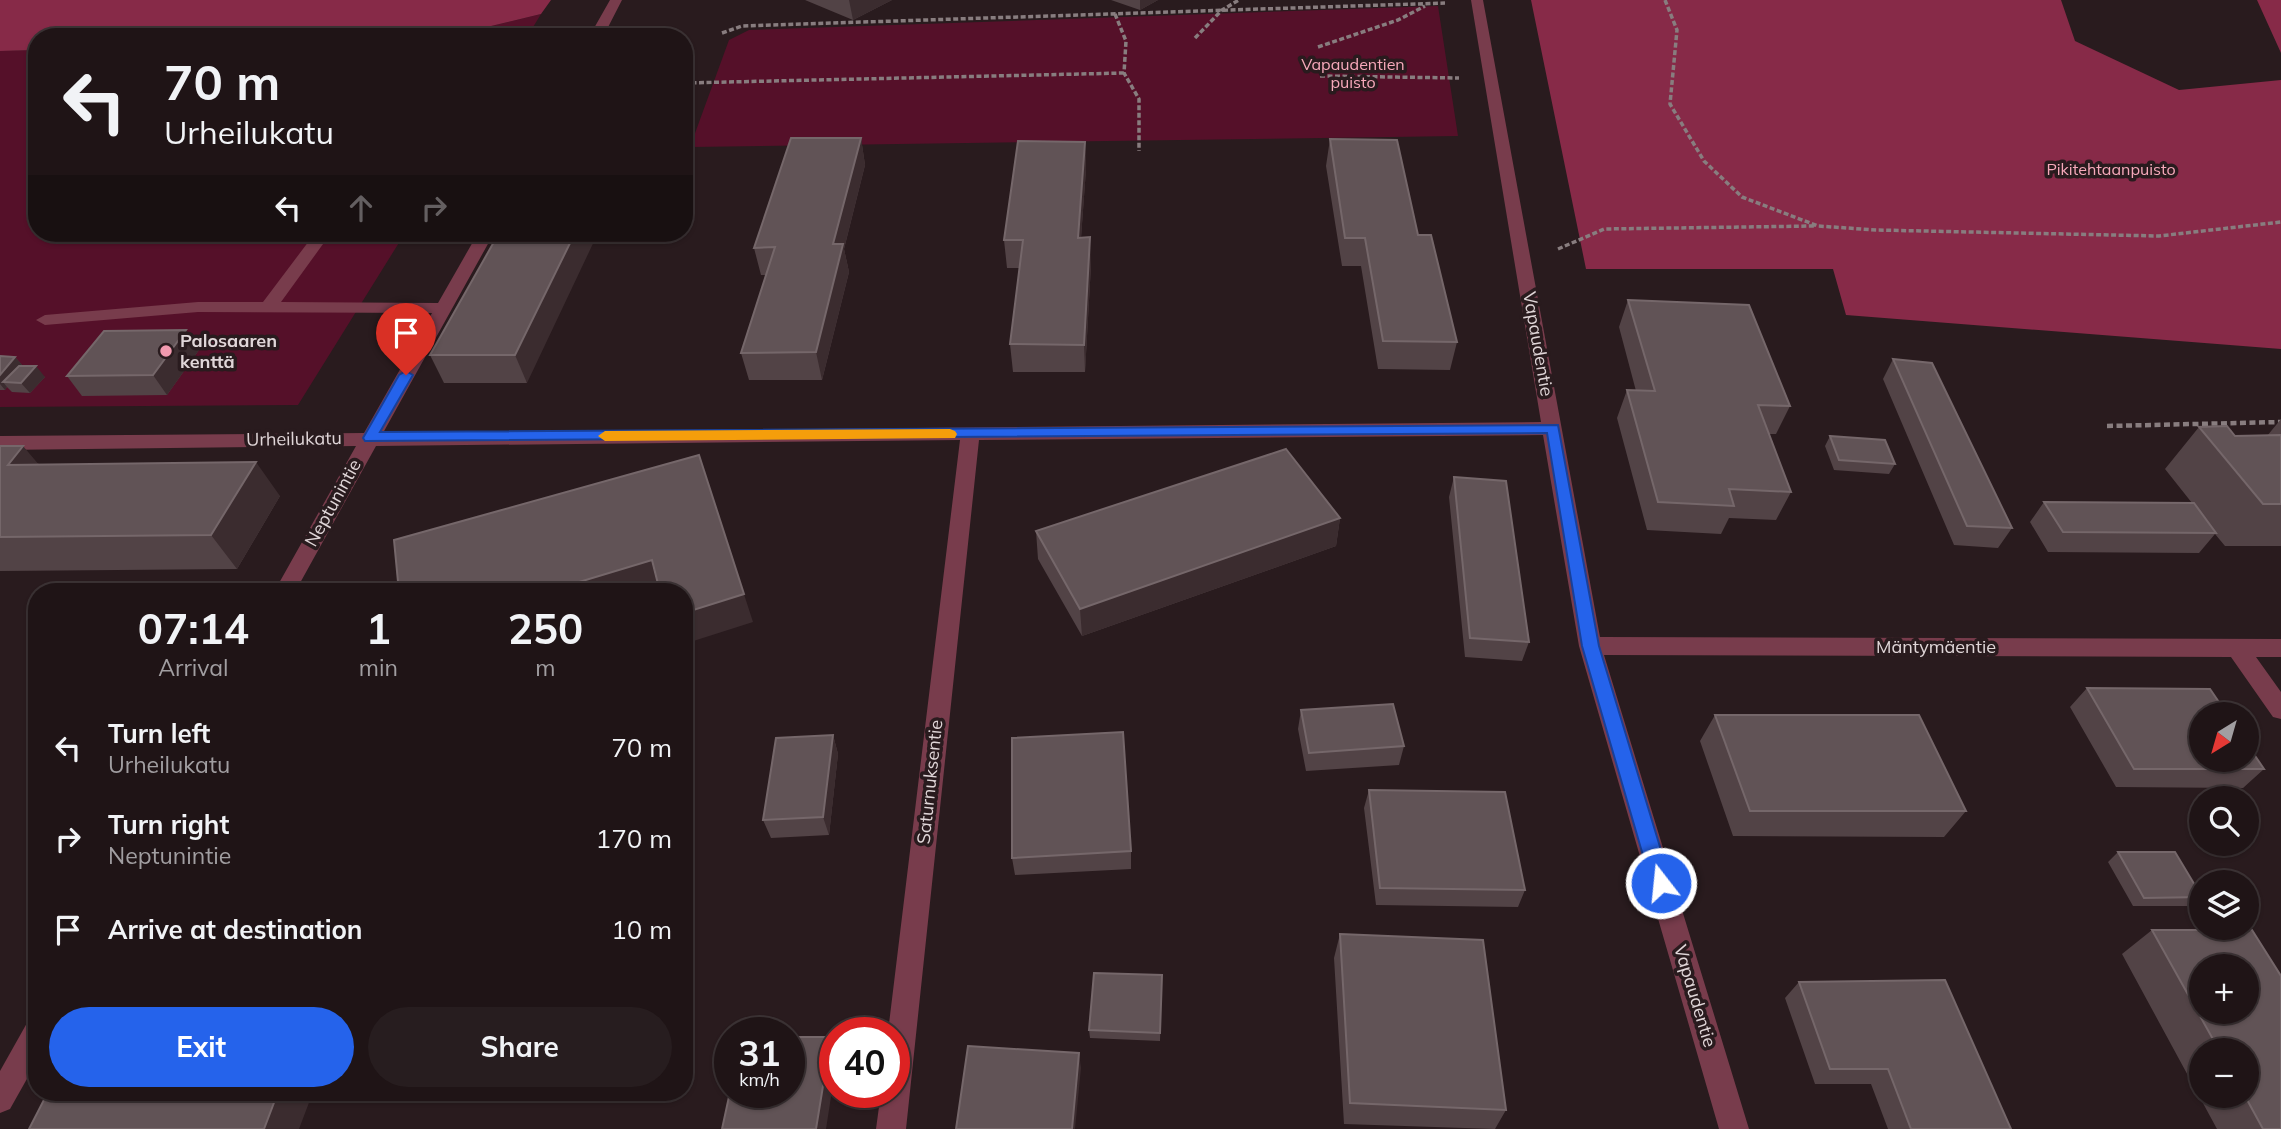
<!DOCTYPE html>
<html lang="en">
<head>
<meta charset="utf-8">
<style>
  body { margin:0; font-family:Mulish,sans-serif; background:#271d1f; color:#f1f3f6; height:100vh; display:flex; flex-direction:column; font-size:26px; white-space:nowrap }
  * { box-sizing:border-box; margin:0 }
  p { font-size:23px; color:#a19ea1 }
  .icon { flex:none; width:38px; height:38px; fill:none; stroke:currentColor; stroke-width:2; stroke-linecap:round; stroke-linejoin:round }
  .map { position:relative; flex:1; overflow:hidden }
  .drawer { position:absolute; left:28px; top:583px; width:665px; height:518px; display:flex; flex-direction:column; background:#1f1416; border-radius:28px; box-shadow:0 2px 5px #0004,0 0 0 2px #3c3335 }
  .drawer>* { flex:none }
  .guide { position:absolute; left:28px; top:28px; width:665px; height:214px; border-radius:28px; box-shadow:0 2px 5px #0004,0 0 0 2px #3c3335; background:#1f1416; color:#f1f3f6; overflow:hidden }
  .needle { width:46px; rotate:217deg }
  .fabs { position:absolute; left:2189px; top:702px; display:grid; gap:14px }
  .fabs a { display:grid; place-items:center; width:70px; height:70px; border-radius:50%; background:#1f1416; box-shadow:0 2px 5px #0004,0 0 0 2px #3c3335; font-size:35px }
  .speed { position:absolute; left:714px; top:1017px; display:flex; gap:14px; font-size:35px; font-weight:700; text-align:center }
  .speed>* { display:grid; place-content:center; width:91px; height:91px; border-radius:50%; background:#1f1416; box-shadow:0 2px 5px #0004,0 0 0 2px #3c3335; line-height:1 }
  .speed small { font-size:18px; font-weight:400 }
  .speed .limit { border:10px solid #d22; background:#fff; color:#111 }
  .pin { position:absolute; display:grid; place-items:center; width:60px; height:60px; color:#fff; margin:-72px -30px; border-radius:50% 50% 50% 0; rotate:-45deg; box-shadow:0 0 7px #0007 }
  .pin .icon { rotate:45deg }
  .me { position:absolute; width:77px; margin:-38px; rotate:344deg; stroke-linejoin:round; filter:drop-shadow(0 0 5px #0008) }
  .turn { display:flex; align-items:center; gap:24px; height:147px; padding:0 21px; font-size:32px }
  .turn .icon { width:91px; height:91px; stroke-width:2.5 }
  .turn b { display:block; font-size:49px; line-height:60px }
  .lanes { display:flex; align-items:center; height:66px; padding:0 21px; background:#0003; justify-content:center; gap:35px; direction:ltr }
  .lanes .off { opacity:.35 }
  .eta { display:flex; justify-content:space-evenly; align-items:center; height:119px; text-align:center }
  .eta b { font-size:42px; font-weight:700; line-height:49px }
  .primary-button { display:flex; gap:14px; margin-top:auto; padding:14px 21px }
  .primary-button a { flex:1; height:80px; border-radius:42px; background:#2563eb; color:#fff; font-size:28px; font-weight:700; line-height:80px; text-align:center }
  .primary-button a+a { background:#271d1f; color:#f1f3f6 }
  ul { padding:0; list-style:none }
  li { display:flex; align-items:center; gap:21px; height:91px; padding:0 21px }
  li div { flex:1 }
  li b { display:block; font-size:26px }
  li em { font-style:normal }
  .map>svg:first-child { display:block }
  .green { fill:#551029 }
  .forest { fill:#872a48 }
  .lines { fill:none; stroke-linecap:round; stroke-linejoin:round }
  .path-far1 { stroke:#887d7f; stroke-width:3.5; stroke-dasharray:5 2.5; stroke-linecap:butt }
  .path { stroke:#887d7f; stroke-width:4.5; stroke-dasharray:6 3.5; stroke-linecap:butt }
  .minor { fill:#783c4c; fill-rule:evenodd }
  .wall { fill:#524346; fill-rule:evenodd }
  .shaded-wall { fill:#3b2c2f }
  .building { fill:#615356; stroke:#75676a; stroke-width:2; fill-rule:evenodd }
  .route { fill:#2563eb; stroke:#184099; stroke-width:2 }
  .slow { fill:#f59e0b }
  .poi-dot { fill:#f29aaf; stroke:#291b1e; stroke-width:2.5 }
  .labels { text-anchor:middle; stroke-width:7; stroke-linejoin:round; paint-order:stroke }
  .far-park-label { font-size:16px; fill:#f7a9bb; stroke:#291b1e }
  .poi-label { font-size:18px; font-weight:bold; fill:#e0d6d8; stroke:#291b1e; text-anchor:start }
  .street-label { font-size:18px; fill:#e0d6d8; stroke:#291b1e }
</style>
</head>
<body>
<div class="map">
<svg width="2281" height="1129" viewBox="0 0 2281 1129">
  <rect width="100%" height="100%" fill="#291b1e"/>
  <path class="green" d="M 1438,6 L 1458,136 L 690,147 L 729,40 L 749,30 Z
    M 541,14 L 527,37 L 445,37 Z
    M 37,50 L 37,233 L 405,233 L 298,405 L 0,407 L 0,51 Z"/>
  <path class="forest" d="M 0,0 L 551,0 L 541,14 L 445,37 L 37,37 L 37,50 L 0,51 Z
    M 1531,0 L 2061,0 L 2075,41 L 2179,90 L 2281,80 L 2281,349 L 1846,315 L 1833,269 L 1586,269 Z
    M 2257,0 L 2281,0 L 2281,53 Z"/>
  <g class="lines">
    <path class="path-far1" d="M 1665,0 L 1677,30 L 1670,104 L 1704,161 L 1742,197 L 1818,226 L 1876,230 L 2159,236 L 2281,222
      M 1115,14 L 1126,41 L 1124,73 L 1139,99 L 1139,151
      M 722,33 L 742,26 L 1445,3
      M 1195,38 L 1222,10 L 1239,0
      M 1318,47 L 1398,20 L 1425,6
      M 1320,76 L 1459,78
      M 684,83 L 1124,73
      M 1558,249 L 1604,229 L 1814,226"/>
    <path class="path" d="M 2107,426 L 2281,422"/>
    <path class="minor" d="M 610,0 L 622,0 L 603,37 L 589,37 Z
      M 1471,0 L 1483,0 L 1600,637 L 2281,639 L 2281,657 L 2256,657 L 2281,692 L 2281,719 L 2273,717 L 2231,657 L 1604,655 L 1749,1129 L 1719,1129 L 1579,646 L 1543,435 L 979,440 L 906,1129 L 876,1129 L 881,1092 L 894,1092 L 894,1032 L 888,1032 L 960,440 L 376,446 L 295,592 L 274,592 L 356,446 L 0,450 L 0,436 L 364,433 L 432,313 L 198,312 L 45,325 L 36,320 L 45,315 L 198,302 L 263,302 L 315,233 L 331,233 L 281,302 L 438,303 L 478,233 L 494,233 L 383,433 L 1541,422 Z
      M 37,1020 L 37,1061 L 10,1109 L 0,1113 L 0,1071 L 27,1023 Z"/>
  </g>
  <path class="wall" d="M 805,0 L 892,0 L 853,20 Z
    M 1111,0 L 1158,0 L 1140,10 Z
    M 861,138 L 865,165 L 844,249 L 849,272 L 822,380 L 749,380 L 741,353 L 766,275 L 761,275 L 754,248 Z
    M 1330,139 L 1418,235 L 1457,342 L 1450,370 L 1378,369 L 1361,266 L 1342,266 L 1326,166 Z
    M 1085,142 L 1086,169 L 1081,238 L 1091,265 L 1085,372 L 1013,372 L 1010,344 L 1020,268 L 1007,268 L 1004,240 Z
    M 499,233 L 527,383 L 444,383 L 430,355 Z
    M 1628,300 L 1790,406 L 1776,434 L 1769,434 L 1791,492 L 1776,520 L 1729,518 L 1721,534 L 1647,530 L 1617,418 L 1627,390 L 1636,391 L 1619,327 Z
    M 186,330 L 199,350 L 167,395 L 82,396 L 67,376 Z
    M 0,356 L 15,357 L 23,366 L 45,377 L 30,393 L 12,392 L 7,387 L 5,390 L 0,390 Z
    M 1893,359 L 2012,528 L 1998,548 L 1954,545 L 1883,379 Z
    M 2281,419 L 2281,546 L 2225,546 L 2215,534 L 2199,553 L 2048,552 L 2030,522 L 2044,502 L 2192,503 L 2165,469 L 2199,427 L 2235,436 L 2267,436 Z
    M 1830,436 L 1895,464 L 1889,474 L 1834,470 L 1825,446 Z
    M 0,446 L 39,464 L 280,496 L 237,569 L 0,571 Z
    M 1454,477 L 1529,642 L 1522,661 L 1465,657 L 1449,497 Z
    M 1340,518 L 1336,546 L 1082,636 L 1038,559 L 1036,531 Z
    M 2087,688 L 2264,769 L 2243,788 L 2116,787 L 2070,707 Z
    M 1301,710 L 1404,746 L 1399,765 L 1306,771 L 1298,729 Z
    M 1715,715 L 1966,811 L 1944,837 L 1733,836 L 1700,741 Z
    M 833,735 L 838,754 L 829,835 L 771,838 L 763,820 Z
    M 1369,790 L 1525,890 L 1518,907 L 1376,905 L 1364,808 Z
    M 1131,851 L 1131,869 L 1015,875 L 1012,858 Z
    M 2118,852 L 2202,896 L 2202,897 L 2191,906 L 2133,906 L 2108,862 Z
    M 2152,930 L 2252,930 L 2281,976 L 2281,1129 L 2217,1129 L 2122,954 ZM 2202,966 L 2247,966 L 2247,1012 L 2202,1012 ZM 2202,1050 L 2247,1050 L 2247,1096 L 2202,1096 Z
    M 1340,934 L 1506,1110 L 1495,1129 L 1344,1124 L 1334,958 Z
    M 1162,975 L 1160,1041 L 1090,1038 L 1089,1030 Z
    M 1799,982 L 2011,1129 L 1888,1129 L 1871,1084 L 1815,1084 L 1785,998 Z"/>
  <path class="shaded-wall" d="M 849,0 L 892,0 L 853,20 Z
    M 1140,0 L 1158,0 L 1140,10 Z
    M 861,138 L 865,165 L 844,249 L 849,272 L 822,380 L 816,352 L 833,244 Z
    M 1085,142 L 1086,169 L 1079,265 L 1078,238 Z
    M 575,233 L 598,233 L 527,383 L 515,355 Z
    M 1090,237 L 1091,265 L 1085,372 L 1084,345 Z
    M 186,330 L 199,350 L 167,395 L 153,375 Z
    M 15,357 L 24,367 L 3,382 L 7,387 L 5,390 L 0,384 L 0,375 Z
    M 36,366 L 45,377 L 30,393 L 21,383 Z
    M 23,446 L 52,480 L 8,465 Z
    M 256,462 L 280,496 L 237,569 L 211,535 Z
    M 708,483 L 753,622 L 684,644 L 684,613 Z
    M 1340,518 L 1336,546 L 1082,636 L 1080,609 Z
    M 652,560 L 663,588 L 650,592 L 546,592 Z
    M 833,735 L 838,754 L 829,835 L 823,817 Z
    M 831,1037 L 835,1046 L 835,1071 L 826,1129 L 816,1129 Z
    M 1079,1053 L 1081,1068 L 1075,1129 L 1072,1129 Z
    M 278,1092 L 313,1092 L 299,1129 L 264,1129 Z"/>
  <path class="building" d="M 791,138 L 861,138 L 833,244 L 843,244 L 816,352 L 741,353 L 775,247 L 754,248 Z
    M 1330,139 L 1397,140 L 1418,235 L 1431,235 L 1457,342 L 1383,341 L 1365,238 L 1345,238 Z
    M 1018,141 L 1085,142 L 1078,238 L 1090,237 L 1084,345 L 1010,344 L 1023,240 L 1004,240 Z
    M 499,233 L 575,233 L 515,355 L 430,355 Z
    M 1628,300 L 1749,305 L 1790,406 L 1758,405 L 1791,492 L 1729,489 L 1734,506 L 1658,502 L 1627,390 L 1655,391 Z
    M 186,330 L 153,375 L 67,376 L 104,331 Z
    M 0,356 L 15,357 L 0,375 Z
    M 1893,359 L 1932,363 L 2012,528 L 1967,526 Z
    M 19,366 L 36,366 L 21,383 L 3,382 Z
    M 2227,426 L 2235,436 L 2281,435 L 2281,504 L 2263,504 L 2199,427 Z
    M 1830,436 L 1885,440 L 1895,464 L 1839,460 Z
    M 0,446 L 23,446 L 8,465 L 256,462 L 211,535 L 0,537 Z
    M 1286,449 L 1340,518 L 1080,609 L 1036,531 Z
    M 699,455 L 744,594 L 684,613 L 684,592 L 660,592 L 652,560 L 546,592 L 399,592 L 394,540 Z
    M 1454,477 L 1506,481 L 1529,642 L 1470,638 Z
    M 2044,502 L 2194,503 L 2216,533 L 2063,532 Z
    M 2087,688 L 2210,689 L 2227,714 L 2202,714 L 2202,760 L 2247,760 L 2247,744 L 2264,769 L 2134,769 Z
    M 1393,704 L 1404,746 L 1309,753 L 1301,710 Z
    M 1715,715 L 1919,715 L 1966,811 L 1750,811 Z
    M 1123,732 L 1131,851 L 1012,858 L 1012,738 Z
    M 833,735 L 823,817 L 763,820 L 776,738 Z
    M 1369,790 L 1505,792 L 1525,890 L 1380,888 Z
    M 2118,852 L 2175,852 L 2202,897 L 2144,898 Z
    M 2152,930 L 2252,930 L 2281,976 L 2281,1129 L 2263,1129 L 2245,1096 L 2247,1096 L 2247,1050 L 2219,1050 ZM 2202,966 L 2247,966 L 2247,1012 L 2202,1012 Z
    M 1340,934 L 1483,940 L 1506,1110 L 1350,1103 Z
    M 1094,973 L 1162,975 L 1160,1033 L 1089,1030 Z
    M 1945,980 L 2011,1129 L 1911,1129 L 1888,1069 L 1830,1069 L 1799,982 Z
    M 789,1037 L 831,1037 L 816,1129 L 722,1129 L 730,1092 L 789,1092 Z
    M 968,1046 L 1079,1053 L 1072,1129 L 956,1129 Z
    M 48,1092 L 278,1092 L 264,1129 L 29,1129 Z"/>
  <path class="route" d="M 406,371 L 413,375 L 380,432 L 1558,425 L 1599,646 L 1671,883 L 1668,889 L 1661,892 L 1654,889 L 1651,883 L 1582,646 L 1547,433 L 365,441 L 363,438 L 399,375 Z"/>
  <path class="slow" d="M 950,429 L 955,431 L 957,434 L 955,438 L 605,441 L 598,436 L 605,431 Z"/>
  <circle class="poi-dot" cx="166" cy="351" r="7"/>
  <g class="labels">
    <g class="far-park-label">
      <text x="1353" y="70">Vapaudentien<tspan x="1353" dy="18">puisto</tspan></text>
      <text x="2111" y="175">Pikitehtaanpuisto</text>
    </g>
    <g class="poi-label">
      <text x="180" y="347">Palosaaren<tspan x="180" dy="21">kenttä</tspan></text>
    </g>
    <g class="street-label">
      <text transform="translate(1538 344) rotate(80)" y="6">Vapaudentie</text>
      <text transform="translate(294 439) rotate(-1)" y="6">Urheilukatu</text>
      <text transform="translate(333 503) rotate(-61)" y="6">Neptunintie</text>
      <text x="1936" y="653">Mäntymäentie</text>
      <text transform="translate(930 782) rotate(-84)" y="6">Saturnuksentie</text>
      <text transform="translate(1695 996) rotate(73)" y="6">Vapaudentie</text>
    </g>
  </g>
</svg>
<div class="fabs">
<a><svg class="needle" viewBox="-14 -14 28 28"><path d="M0-13l5 13h-10z" fill="#e53935"/><path d="M0 13l5-13h-10z" fill="#a19ea1"/></svg></a>
<a><svg class="icon" aria-label="search" viewBox="0 0 24 24"><circle cx="10" cy="10" r="6"/><path d="M15 15l6 6"/></svg></a>
<a><svg class="icon" aria-label="layers" viewBox="0 0 24 24"><path d="M12 4l9 5-9 5-9-5zM3 14l9 5 9-5"/></svg></a>
<a>+</a>
<a>−</a>
</div>
<div class="speed"><div>31<small>km/h</small></div><div class="limit">40</div></div>
<div class="pin" style="left:406px;top:375px;background:#d93025"><svg class="icon" aria-label="arrive" viewBox="0 0 24 24"><path d="M6 21V4h12l-3 4 3 4H6"/></svg></div>
<svg class="me" style="left:1661px;top:883px" viewBox="-20 -20 40 40"><circle r="17" fill="#2563eb" stroke="#fff" stroke-width="3"/><path d="M0-11L8 9 0 5-8 9z" fill="#fff"/></svg>
<div class="guide">
<div class="turn"><svg class="icon" aria-label="left" viewBox="0 0 24 24"><path d="M17 20v-9H6M10 6l-5 5 5 5"/></svg><div><b>70 m</b>Urheilukatu</div></div>
<div class="lanes"><svg class="icon" aria-label="left" viewBox="0 0 24 24"><path d="M17 20v-9H6M10 6l-5 5 5 5"/></svg><svg class="icon off" aria-label="ahead" viewBox="0 0 24 24"><path d="M12 20V5M6 11l6-6 6 6"/></svg><svg class="icon off" aria-label="right" viewBox="0 0 24 24"><path d="M7 20v-9h11M14 6l5 5-5 5"/></svg></div>
</div>
<section class="drawer">
<div class="eta">
<div><b>07:14</b><p>Arrival</p></div>
<div><b>1</b><p>min</p></div>
<div><b>250</b><p>m</p></div>
</div>
<ul>
<li><svg class="icon" aria-label="left" viewBox="0 0 24 24"><path d="M17 20v-9H6M10 6l-5 5 5 5"/></svg><div><b>Turn left</b><p>Urheilukatu</p></div><em>70 m</em></li>
<li><svg class="icon" aria-label="right" viewBox="0 0 24 24"><path d="M7 20v-9h11M14 6l5 5-5 5"/></svg><div><b>Turn right</b><p>Neptunintie</p></div><em>170 m</em></li>
<li><svg class="icon" aria-label="arrive" viewBox="0 0 24 24"><path d="M6 21V4h12l-3 4 3 4H6"/></svg><div><b>Arrive at destination</b></div><em>10 m</em></li>
</ul>
<div class="primary-button"><a>Exit</a><a>Share</a></div>
</section>
</div>
</body>
</html>
